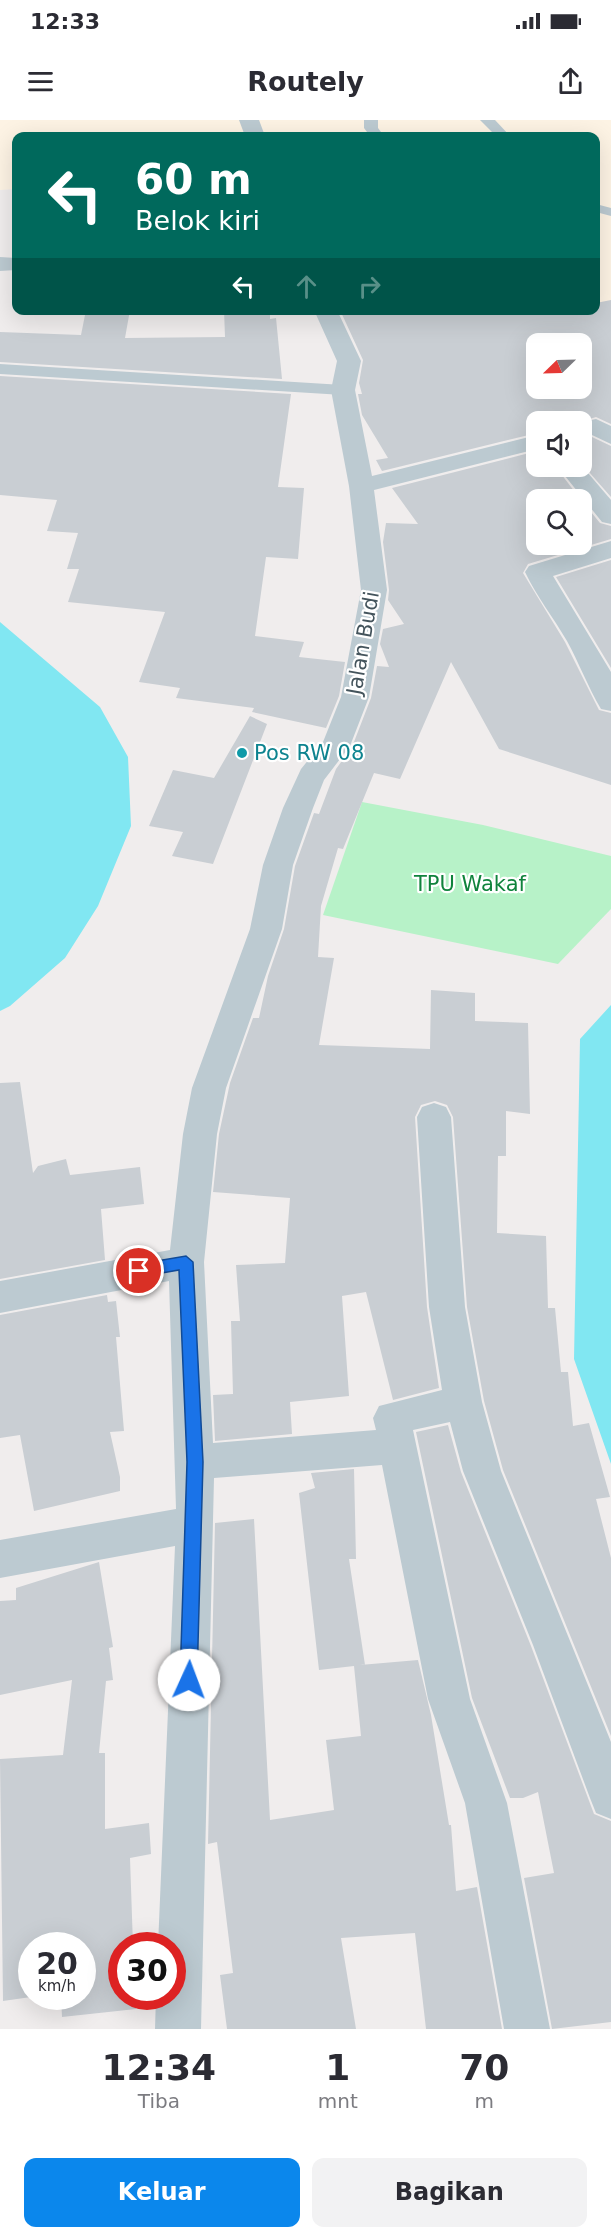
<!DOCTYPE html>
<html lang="id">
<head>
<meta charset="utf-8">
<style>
  body { margin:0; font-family:"DejaVu Sans",sans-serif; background:#f2f2f3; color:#2b2b33; height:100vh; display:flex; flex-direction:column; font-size:22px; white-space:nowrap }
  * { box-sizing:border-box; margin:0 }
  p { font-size:20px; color:#7c7c81 }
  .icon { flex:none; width:33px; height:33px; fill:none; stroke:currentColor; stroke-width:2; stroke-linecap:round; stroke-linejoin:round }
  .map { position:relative; height:1909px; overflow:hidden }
  .drawer { display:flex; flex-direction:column; background:#fff; flex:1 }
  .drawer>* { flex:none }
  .hud { position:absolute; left:12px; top:12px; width:588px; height:183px; border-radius:12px; box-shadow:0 6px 24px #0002; background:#00695c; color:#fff; overflow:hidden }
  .needle { width:39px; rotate:247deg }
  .buttons { position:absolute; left:526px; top:213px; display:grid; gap:12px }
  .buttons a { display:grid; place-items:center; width:66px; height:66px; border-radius:12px; background:#fff; box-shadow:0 6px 24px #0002; font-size:30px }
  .speed { position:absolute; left:18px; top:1812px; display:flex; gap:12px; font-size:30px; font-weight:700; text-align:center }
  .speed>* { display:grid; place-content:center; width:78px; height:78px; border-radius:50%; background:#fff; box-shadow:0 6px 24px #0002; line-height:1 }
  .speed small { font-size:15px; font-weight:400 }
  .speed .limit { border:9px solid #d22; background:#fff; color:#111 }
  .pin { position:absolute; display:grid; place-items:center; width:51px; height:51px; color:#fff; margin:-26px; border:3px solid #fff; border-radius:50%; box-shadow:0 2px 6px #0007 }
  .me { position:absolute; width:66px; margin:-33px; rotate:2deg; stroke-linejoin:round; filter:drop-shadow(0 0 4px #0008) }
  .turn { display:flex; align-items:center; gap:21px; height:126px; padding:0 24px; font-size:27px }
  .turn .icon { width:78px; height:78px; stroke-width:2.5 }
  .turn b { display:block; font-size:42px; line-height:51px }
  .lanes { display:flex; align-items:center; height:57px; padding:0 24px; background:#0003; justify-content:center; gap:30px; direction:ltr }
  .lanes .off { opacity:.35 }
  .eta { display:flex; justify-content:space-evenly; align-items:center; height:102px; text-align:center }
  .eta b { font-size:36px; font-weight:700; line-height:42px }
  .button { display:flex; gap:12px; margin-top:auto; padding:12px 24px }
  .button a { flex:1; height:69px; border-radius:12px; background:#0b87ec; color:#fff; font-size:24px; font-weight:700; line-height:69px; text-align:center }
  .button a+a { background:#f2f2f3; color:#2b2b33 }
  .status { display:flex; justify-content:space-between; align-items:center; height:42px; padding:0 30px; background:#fff; direction:ltr }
  .status svg { height:16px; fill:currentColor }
  header { display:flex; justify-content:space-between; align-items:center; height:78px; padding:0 24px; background:#fff; font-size:27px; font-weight:700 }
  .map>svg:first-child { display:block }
  .commercial { fill:#fdf3e4 }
  .green { fill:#b7f2c8 }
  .water { fill:#81e7f2 }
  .building { fill:#c9ced3; fill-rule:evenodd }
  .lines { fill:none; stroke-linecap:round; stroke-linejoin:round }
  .service { fill:#bccad1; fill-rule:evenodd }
  .minor { fill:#bccad1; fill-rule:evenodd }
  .route { fill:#1a73e8; stroke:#114b97; stroke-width:1.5 }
  .culture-dot { fill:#0f9aa8; stroke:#fff; stroke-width:2 }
  .labels { text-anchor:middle; stroke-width:4.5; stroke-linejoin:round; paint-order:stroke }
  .street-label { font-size:21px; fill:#44545c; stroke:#fff }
  .culture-label { font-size:21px; fill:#0d838f; stroke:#fff; text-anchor:start }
  .park-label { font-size:21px; fill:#10833c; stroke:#fff }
</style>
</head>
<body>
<div class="status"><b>12:33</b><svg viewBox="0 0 49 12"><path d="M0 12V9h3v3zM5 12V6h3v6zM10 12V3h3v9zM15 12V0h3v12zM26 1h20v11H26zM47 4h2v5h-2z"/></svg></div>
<header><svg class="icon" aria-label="menu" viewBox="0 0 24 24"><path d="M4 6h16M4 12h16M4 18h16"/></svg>Routely<svg class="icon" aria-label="share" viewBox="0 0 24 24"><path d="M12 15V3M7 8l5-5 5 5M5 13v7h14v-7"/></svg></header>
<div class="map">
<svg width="611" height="1909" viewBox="0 0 611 1909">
  <rect width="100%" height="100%" fill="#f0eded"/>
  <path class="commercial" d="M 0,0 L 611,0 L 611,245 L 596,190 L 596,16 L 16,16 L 16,69 L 0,70 Z"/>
  <path class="green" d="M 362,682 L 483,705 L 611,736 L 611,789 L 558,844 L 323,795 Z"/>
  <path class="water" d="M 0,502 L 100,587 L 128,637 L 131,706 L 98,786 L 65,838 L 10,886 L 0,891 Z
    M 611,885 L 611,1344 L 574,1239 L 580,919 Z"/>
  <path class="building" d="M 611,180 L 611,304 L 596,297 L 580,302 L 537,302 L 537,313 L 382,351 L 376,340 L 388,338 L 362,295 L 358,274 L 362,274 L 359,263 L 363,240 L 340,190 L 596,190 L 596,183 ZM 537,224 L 582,224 L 582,268 L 537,268 Z
    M 86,190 L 130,190 L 125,218 L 225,217 L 224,190 L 270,190 L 270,199 L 276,198 L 282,259 L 0,242 L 0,212 L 81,215 Z
    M 0,256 L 291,274 L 278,367 L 304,368 L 298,439 L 266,437 L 255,516 L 304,522 L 299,537 L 345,542 L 339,576 L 326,608 L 252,592 L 254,588 L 176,578 L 180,568 L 139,562 L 165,492 L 68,482 L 79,449 L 67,449 L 78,413 L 47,411 L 57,380 L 0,375 Z
    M 592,317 L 611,326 L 611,377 L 582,344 L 582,319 Z
    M 537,331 L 537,346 L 555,346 L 581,380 L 537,380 L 537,424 L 582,424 L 582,381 L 600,403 L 611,406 L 611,419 L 528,444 L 523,453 L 565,522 L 599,590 L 611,593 L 611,665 L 499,629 L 451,542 L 400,659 L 374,653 L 343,729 L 338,728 L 321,786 L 318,837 L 334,838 L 319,925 L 430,929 L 431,870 L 475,873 L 475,901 L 528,903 L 530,994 L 506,991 L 506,1036 L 498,1036 L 497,1113 L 546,1116 L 548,1188 L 555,1188 L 561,1252 L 568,1252 L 573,1306 L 589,1303 L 610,1377 L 596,1379 L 611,1438 L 611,1616 L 503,1350 L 484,1281 L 467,1187 L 453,997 L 447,985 L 435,981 L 421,985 L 415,997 L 427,1187 L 439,1268 L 393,1280 L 366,1172 L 342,1176 L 349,1276 L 290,1282 L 292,1314 L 215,1321 L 213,1275 L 233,1274 L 231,1201 L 240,1201 L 236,1145 L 285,1143 L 290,1078 L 213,1072 L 219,1014 L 230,963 L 253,898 L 259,898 L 268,856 L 284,809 L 295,746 L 314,693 L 319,694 L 336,649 L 352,627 L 371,578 L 377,546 L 389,547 L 380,524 L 383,509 L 404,504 L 388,480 L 389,470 L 383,422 L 386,403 L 418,404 L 392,368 Z
    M 611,440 L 611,548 L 556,457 Z
    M 250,596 L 267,604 L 213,744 L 172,736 L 183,712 L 149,706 L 173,650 L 214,658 Z
    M 20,962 L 33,1053 L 38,1046 L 66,1039 L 70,1055 L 140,1047 L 144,1084 L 101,1089 L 105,1140 L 0,1159 L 0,963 Z
    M 107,1175 L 108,1182 L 116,1181 L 120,1217 L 116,1217 L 124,1311 L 110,1312 L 120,1357 L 120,1371 L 34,1391 L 20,1315 L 0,1318 L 0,1195 Z
    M 448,1305 L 461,1352 L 531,1526 L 594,1694 L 611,1701 L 611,1902 L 552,1909 L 524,1758 L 554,1753 L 538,1672 L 523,1678 L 510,1678 L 472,1578 L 416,1312 Z
    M 354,1349 L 356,1439 L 349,1439 L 365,1545 L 360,1545 L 418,1540 L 431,1595 L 449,1705 L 451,1705 L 456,1771 L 477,1767 L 502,1909 L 426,1909 L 415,1813 L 341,1818 L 356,1909 L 227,1909 L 220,1855 L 233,1853 L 217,1722 L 208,1724 L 215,1403 L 254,1399 L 270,1700 L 334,1690 L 326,1620 L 361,1616 L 354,1546 L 319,1550 L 299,1373 L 315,1368 L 311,1353 Z
    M 99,1442 L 113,1527 L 109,1528 L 113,1560 L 106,1561 L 99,1633 L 105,1633 L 105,1709 L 149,1703 L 151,1734 L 130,1738 L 133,1826 L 122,1826 L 122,1876 L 135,1876 L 136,1889 L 62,1897 L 61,1876 L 82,1876 L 82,1826 L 32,1826 L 32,1876 L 38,1876 L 3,1881 L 0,1639 L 63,1635 L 72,1560 L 0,1575 L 0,1481 L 16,1480 L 16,1468 Z"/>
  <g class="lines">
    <path class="service" d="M 364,0 L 378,0 L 378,8 L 384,16 L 370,16 L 364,8 Z
      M 480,0 L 495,0 L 510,16 L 496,16 Z
      M 596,84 L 611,88 L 611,96 L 596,92 Z
      M 0,244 L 343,265 L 351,270 L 343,275 L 0,254 Z"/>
    <path class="minor" d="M 239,0 L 259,0 L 265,16 L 245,16 Z
      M 0,137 L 16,138 L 16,150 L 0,151 Z
      M 314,190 L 337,190 L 361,241 L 355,270 L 372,356 L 537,315 L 537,329 L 374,370 L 387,470 L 369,577 L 350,626 L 324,660 L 313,688 L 293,745 L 282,809 L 226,968 L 217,1014 L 204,1142 L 213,1323 L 376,1310 L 373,1298 L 379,1286 L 442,1270 L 429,1187 L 417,997 L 422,987 L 434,983 L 446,987 L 451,997 L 465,1187 L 482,1282 L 501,1351 L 611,1622 L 611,1699 L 596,1693 L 590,1678 L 533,1525 L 463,1351 L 450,1302 L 413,1310 L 470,1579 L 507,1683 L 550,1909 L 504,1909 L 465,1683 L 428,1579 L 382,1345 L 214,1358 L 201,1909 L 155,1909 L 156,1876 L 172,1876 L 172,1826 L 158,1826 L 175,1426 L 0,1458 L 0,1420 L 176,1389 L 169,1161 L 0,1193 L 0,1161 L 170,1130 L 183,1014 L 192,968 L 250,809 L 263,745 L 283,688 L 301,649 L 323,622 L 341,577 L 361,470 L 349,366 L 331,270 L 337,241 Z
      M 596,299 L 611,306 L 611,324 L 592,315 L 582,317 L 582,302 Z
      M 557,346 L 582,346 L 611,380 L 611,404 L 602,402 Z
      M 611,421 L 611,438 L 553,456 L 611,552 L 611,591 L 601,589 C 588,567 579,543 567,521 C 553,497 537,477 525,452 L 529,446 Z"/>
  </g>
  <path class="route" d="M 186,1136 L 193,1142 L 203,1342 L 197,1560 L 195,1566 L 189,1568 L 183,1566 L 180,1560 L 187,1342 L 179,1150 L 139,1157 L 132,1151 L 139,1144 Z"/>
  <circle class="culture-dot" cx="242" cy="633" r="6"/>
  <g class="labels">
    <g class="street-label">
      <text transform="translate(363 523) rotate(-80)" y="7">Jalan Budi</text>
    </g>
    <g class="culture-label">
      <text x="254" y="640">Pos RW 08</text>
    </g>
    <g class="park-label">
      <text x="470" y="771">TPU Wakaf</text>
    </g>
  </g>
</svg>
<div class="buttons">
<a><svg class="needle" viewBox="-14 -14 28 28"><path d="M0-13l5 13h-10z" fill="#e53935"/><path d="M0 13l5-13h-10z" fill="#7c7c81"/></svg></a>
<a><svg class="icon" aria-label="sound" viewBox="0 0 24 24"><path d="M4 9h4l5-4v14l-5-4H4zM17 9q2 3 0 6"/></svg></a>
<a><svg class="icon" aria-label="search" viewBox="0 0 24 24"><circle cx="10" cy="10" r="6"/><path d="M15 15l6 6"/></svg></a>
</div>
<div class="speed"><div>20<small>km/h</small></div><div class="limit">30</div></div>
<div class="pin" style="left:139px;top:1151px;background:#d93025"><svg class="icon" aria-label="arrive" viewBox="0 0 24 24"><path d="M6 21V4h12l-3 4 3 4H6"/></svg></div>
<svg class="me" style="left:189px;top:1560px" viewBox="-20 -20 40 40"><circle r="19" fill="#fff"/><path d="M0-13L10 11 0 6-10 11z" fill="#1a73e8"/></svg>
<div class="hud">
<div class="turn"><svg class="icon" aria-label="left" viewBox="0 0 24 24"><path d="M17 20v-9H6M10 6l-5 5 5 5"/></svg><div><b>60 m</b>Belok kiri</div></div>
<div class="lanes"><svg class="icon" aria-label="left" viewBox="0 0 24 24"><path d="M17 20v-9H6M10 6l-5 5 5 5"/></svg><svg class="icon off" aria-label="ahead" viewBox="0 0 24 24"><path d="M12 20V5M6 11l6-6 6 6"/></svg><svg class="icon off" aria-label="right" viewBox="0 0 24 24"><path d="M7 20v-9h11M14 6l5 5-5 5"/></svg></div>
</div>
</div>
<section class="drawer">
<div class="eta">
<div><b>12:34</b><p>Tiba</p></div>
<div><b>1</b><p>mnt</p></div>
<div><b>70</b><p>m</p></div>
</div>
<div class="button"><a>Keluar</a><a>Bagikan</a></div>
</section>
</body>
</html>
